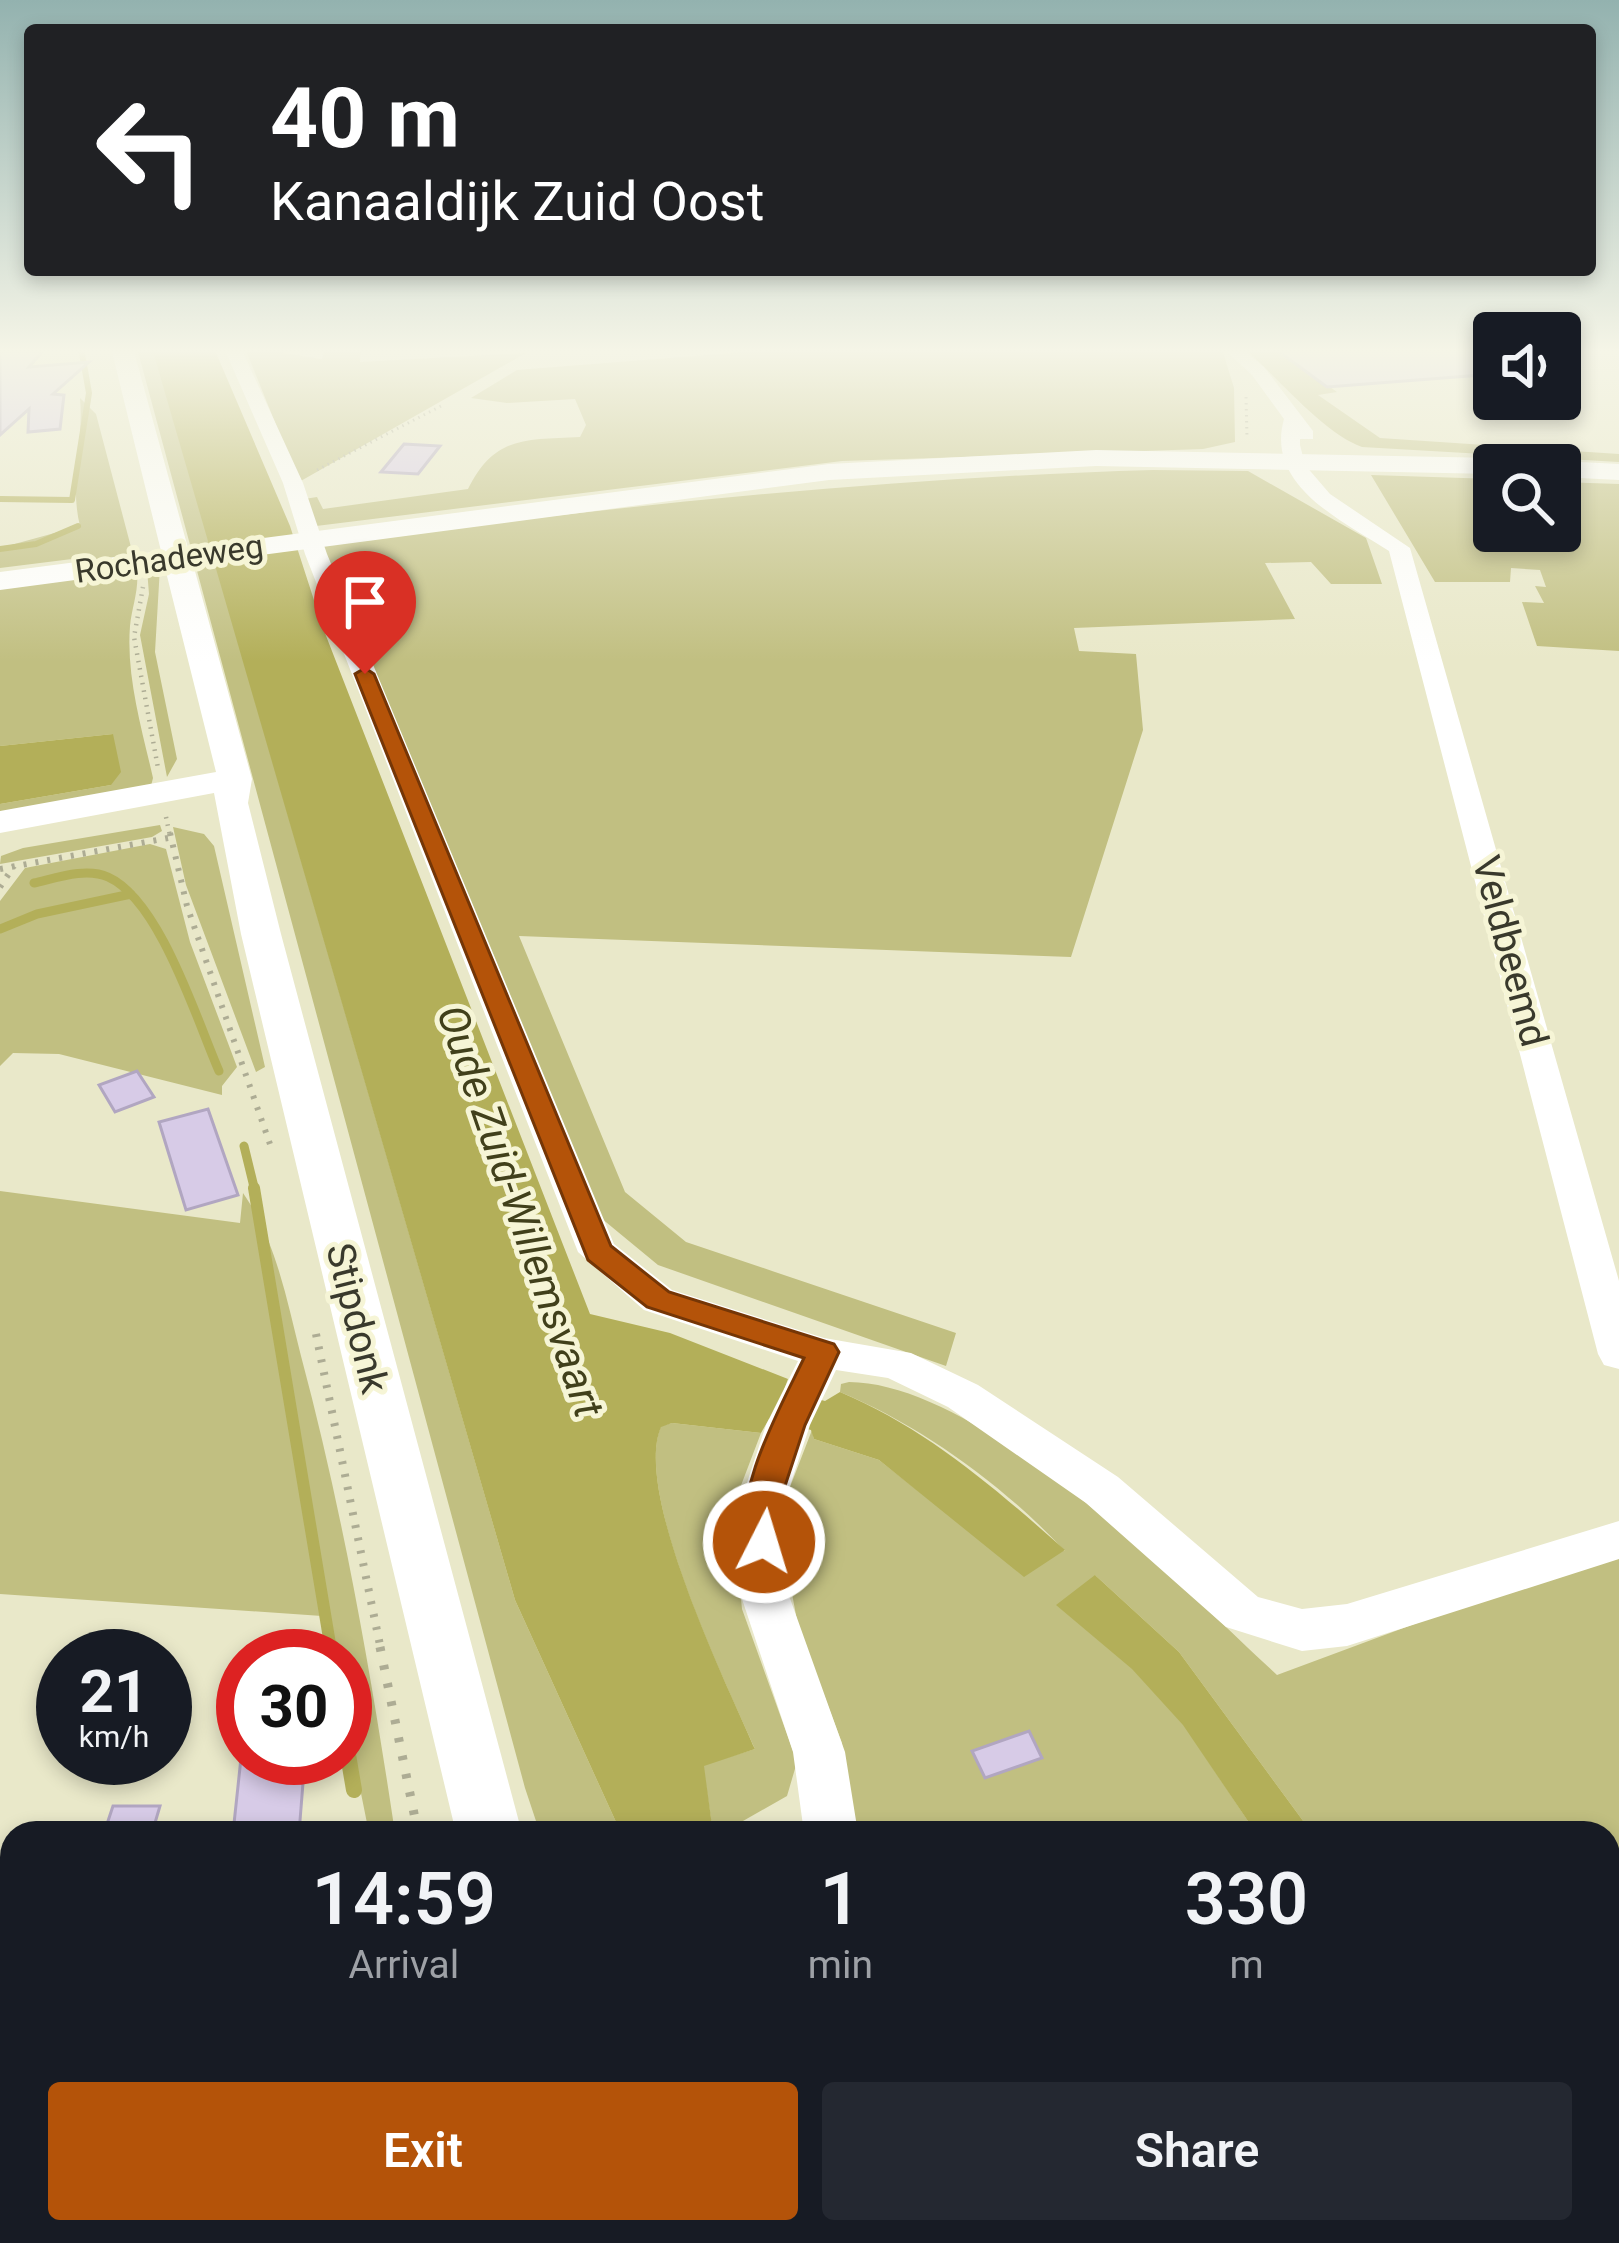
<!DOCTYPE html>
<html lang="en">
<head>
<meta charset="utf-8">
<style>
  body { margin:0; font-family:Roboto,sans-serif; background:#242831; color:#f1f3f6; height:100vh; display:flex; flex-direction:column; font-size:45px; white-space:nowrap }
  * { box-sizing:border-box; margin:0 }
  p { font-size:39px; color:#9ea1a6 }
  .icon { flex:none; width:66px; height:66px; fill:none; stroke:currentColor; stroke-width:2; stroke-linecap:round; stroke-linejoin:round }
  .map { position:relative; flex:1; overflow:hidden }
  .panel { position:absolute; left:0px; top:1821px; width:1620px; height:423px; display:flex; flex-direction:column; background:#171b24; border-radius:36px 36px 0 0; box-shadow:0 6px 18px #0003 }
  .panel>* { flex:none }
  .hud { position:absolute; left:24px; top:24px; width:1572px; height:252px; border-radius:12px; box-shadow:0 6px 18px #0003; background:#202124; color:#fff; overflow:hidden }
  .buttons { position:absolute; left:1473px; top:312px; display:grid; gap:24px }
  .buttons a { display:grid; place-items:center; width:108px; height:108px; border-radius:12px; background:#171b24; box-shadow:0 6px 18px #0003; font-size:60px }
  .speed { position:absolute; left:36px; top:1629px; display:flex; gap:24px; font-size:60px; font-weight:700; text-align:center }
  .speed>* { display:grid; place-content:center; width:156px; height:156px; border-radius:50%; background:#171b24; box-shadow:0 6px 18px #0003; line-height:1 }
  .speed small { font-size:30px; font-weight:400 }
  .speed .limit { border:18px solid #d22; background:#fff; color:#111 }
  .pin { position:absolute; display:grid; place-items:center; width:102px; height:102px; color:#fff; margin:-123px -51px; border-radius:50% 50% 50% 0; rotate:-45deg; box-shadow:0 0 12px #0007 }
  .pin .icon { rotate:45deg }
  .me { position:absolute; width:132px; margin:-66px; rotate:5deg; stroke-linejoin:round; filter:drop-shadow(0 0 9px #0008) }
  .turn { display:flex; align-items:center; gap:42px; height:252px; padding:0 48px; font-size:54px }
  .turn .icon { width:156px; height:156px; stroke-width:2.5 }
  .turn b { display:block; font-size:84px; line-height:102px }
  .eta { display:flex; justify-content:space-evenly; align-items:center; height:204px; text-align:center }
  .eta b { font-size:72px; font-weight:600; line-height:84px }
  .primary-button { display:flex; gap:24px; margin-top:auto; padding:24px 48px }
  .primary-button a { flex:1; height:138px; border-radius:12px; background:#b45309; color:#fff; font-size:48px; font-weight:600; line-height:138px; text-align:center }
  .primary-button a+a { background:#242831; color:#f1f3f6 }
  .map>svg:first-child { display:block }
  .green { fill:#c1bf81 }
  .water { fill:#b3af59 }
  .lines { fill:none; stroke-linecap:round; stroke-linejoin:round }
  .stream-far3 { stroke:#b3af59; stroke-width:6 }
  .stream-far2 { stroke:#b3af59; stroke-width:9 }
  .stream-far1 { stroke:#b3af59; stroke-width:12 }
  .stream { stroke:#b3af59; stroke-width:16 }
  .building { fill:#d7cbe7; stroke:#b1a6c1; stroke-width:3 }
  .path-far4 { stroke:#adac94; stroke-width:3; stroke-dasharray:1.5 4.5; stroke-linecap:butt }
  .path-far3 { stroke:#adac94; stroke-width:4.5; stroke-dasharray:1.5 6; stroke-linecap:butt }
  .path-far2 { stroke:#adac94; stroke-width:6; stroke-dasharray:3 9; stroke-linecap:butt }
  .path-far1 { stroke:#adac94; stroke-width:8; stroke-dasharray:3 10; stroke-linecap:butt }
  .path { stroke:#adac94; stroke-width:9; stroke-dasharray:4.5 14; stroke-linecap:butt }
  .minor { fill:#fff; fill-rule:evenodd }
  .major { fill:#fff; fill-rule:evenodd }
  .route { fill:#b45309; stroke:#753606; stroke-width:3 }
  .labels { text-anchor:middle; stroke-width:10; stroke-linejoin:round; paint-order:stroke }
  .far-street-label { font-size:33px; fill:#39392c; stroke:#f6f5d6 }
  .street-label { font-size:39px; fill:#39392c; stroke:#f6f5d6 }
  .water-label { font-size:42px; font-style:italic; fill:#41401b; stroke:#f6f5d6 }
</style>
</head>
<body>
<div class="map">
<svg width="1619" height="2243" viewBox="0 0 1619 2243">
  <rect width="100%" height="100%" fill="#e9e8c9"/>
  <path class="green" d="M 137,348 L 152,348 L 160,372 L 515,1600 L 621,1833 L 540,1833 L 525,1788 Z
    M 245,348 L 280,348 L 283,353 L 322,359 L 325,348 L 361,348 L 360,362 L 526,353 L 299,482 Z
    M 794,348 L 1212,348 L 1223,352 L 1234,388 L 1235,442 L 1203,449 L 842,461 L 308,527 L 298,500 L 317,497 L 323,509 L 468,489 C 495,435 526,440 580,437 L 586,425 L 575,399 L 507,403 L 471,398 L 517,370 Z
    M 1244,348 L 1275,348 L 1337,392 L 1318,395 L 1380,438 L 1619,454 L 1619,462 L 1362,447 C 1324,434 1277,377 1244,348 Z
    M 80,398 L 96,414 L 137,570 C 139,591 132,606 130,626 C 126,677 142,729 153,778 L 151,786 L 0,817 L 0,804 L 111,785 L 113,734 L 0,746 L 0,589 L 94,575 L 88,557 L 0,568 L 0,548 L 80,526 C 69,482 84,443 80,398 Z
    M 1153,470 L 1248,471 L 1366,538 L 1382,584 L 1331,584 L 1311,562 L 1265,563 L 1295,619 L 1074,628 L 1079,651 L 1136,654 L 1143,730 L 1071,957 L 519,936 L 625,1192 L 686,1242 L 956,1333 L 946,1366 L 658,1265 L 601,1218 L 315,545 C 594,509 871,478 1153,470 Z
    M 1371,475 L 1494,479 L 1494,531 L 1560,531 L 1560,482 L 1619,484 L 1619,651 L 1537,646 L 1522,602 L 1544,603 L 1535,586 L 1546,587 L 1540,570 L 1511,568 L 1510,582 L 1435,582 Z
    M 160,567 L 155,652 L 177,759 L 167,777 L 140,635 L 149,594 L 147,569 Z
    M 160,825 L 162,831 L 152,837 L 0,864 L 1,856 L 23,848 Z
    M 173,827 L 204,834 L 214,846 L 265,1067 L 256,1072 L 186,885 Z
    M 150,844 L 166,849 L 190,942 L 237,1067 L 222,1086 L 222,1095 L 59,1054 L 13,1053 L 0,1066 L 0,901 L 25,868 Z
    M 0,1191 L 240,1223 L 243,1193 C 276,1240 287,1301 301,1356 C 343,1513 371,1673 395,1833 L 369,1833 L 345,1714 L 345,1656 L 333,1656 L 322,1616 L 0,1594 Z
    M 849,1382 C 982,1383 1182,1587 1277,1675 L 1619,1548 L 1619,2243 L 1591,2243 L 1583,2232 L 1608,2232 L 1608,1833 L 1312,1833 L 1179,1652 L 1095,1575 L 1133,1669 L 1184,1725 L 1256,1833 L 1054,1833 L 1044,1824 L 1020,1833 L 857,1833 L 848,1810 L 842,1743 L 798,1626 L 778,1518 L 812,1430 L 814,1439 L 879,1460 L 973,1534 L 1065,1551 C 1004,1486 922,1426 840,1392 L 841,1384 Z
    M 672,1423 L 761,1433 L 732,1509 L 742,1609 L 797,1762 L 787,1796 L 722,1833 L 713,1833 L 703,1765 L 755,1749 C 725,1681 633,1493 661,1426 Z
    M 1279,2232 L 1515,2232 L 1522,2243 L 1284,2243 Z"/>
  <path class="water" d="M 152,348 L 214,348 L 290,526 L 323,628 L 590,1314 L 670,1333 L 788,1379 L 784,1390 L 825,1401 L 840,1392 C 926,1428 996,1489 1065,1550 L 1024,1577 L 879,1460 L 814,1439 L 811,1430 L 769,1419 L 761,1433 L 672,1423 L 661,1427 C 633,1492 726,1682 755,1749 L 704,1766 L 713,1833 L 621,1833 L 515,1600 Z
    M 113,734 L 121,772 L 111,785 L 0,804 L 0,746 Z
    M 1095,1575 L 1179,1652 L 1312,1833 L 1256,1833 L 1183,1725 L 1132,1669 L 1056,1605 Z
    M 706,2232 L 906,2232 L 910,2243 L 710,2243 Z"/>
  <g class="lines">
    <path class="stream-far3" d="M 0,499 L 72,500 L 89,393 L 81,348
      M 0,549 L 36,544 L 78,526"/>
    <path class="stream-far2" d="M 34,883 C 56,878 86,867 108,877 C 160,900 197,1021 219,1071
      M 0,929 L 37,914 L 131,894
      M 244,1146 L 255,1191"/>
    <path class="stream-far1" d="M 254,1188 L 331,1650"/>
    <path class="stream" d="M 331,1647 L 332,1656
      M 345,1737 L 354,1790
      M 425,2232 L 427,2243"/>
  </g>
  <path class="building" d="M 1274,348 L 1494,348 L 1494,374 L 1327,387 Z
    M 0,351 L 43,351 L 29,367 L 89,362 L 53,394 L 64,395 L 60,429 L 28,432 L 29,409 L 0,435 Z
    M 404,444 L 440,446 L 418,474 L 381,472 Z
    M 137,1071 L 154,1097 L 115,1112 L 99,1085 Z
    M 208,1109 L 238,1195 L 186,1210 L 159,1122 Z
    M 1029,1731 L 1042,1758 L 985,1778 L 972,1751 Z
    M 241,1758 L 305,1758 L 299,1833 L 233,1833 Z
    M 113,1806 L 160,1806 L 152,1833 L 104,1833 Z"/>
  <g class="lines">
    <path class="path-far4" d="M 1246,397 L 1247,438
      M 317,470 L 443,405"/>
    <path class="path-far3" d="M 143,587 L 134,637 L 158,768
      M 166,817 L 170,836"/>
    <path class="path-far2" d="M 170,833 L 187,906 L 271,1147
      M 0,869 L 168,838
      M 0,887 L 14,866"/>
    <path class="path-far1" d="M 316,1334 L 381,1650"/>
    <path class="path" d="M 380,1647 L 418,1833
      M 509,2232 L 511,2243"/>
    <path class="minor" d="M 224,348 L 241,348 L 303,483 L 327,554 L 614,1244 L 672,1290 L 824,1338 L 911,1353 L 978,1385 L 1118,1477 L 1258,1597 L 1302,1609 L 1347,1604 L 1619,1521 L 1619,1559 L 1347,1646 L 1302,1651 L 1226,1627 L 1086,1503 L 948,1407 L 888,1378 L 836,1370 L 810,1425 L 787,1495 L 787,1590 L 845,1752 L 858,1833 L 804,1833 L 793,1752 L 739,1590 L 743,1495 L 766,1425 L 798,1361 L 644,1310 L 578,1252 L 305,554 L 283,483 Z
      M 1223,348 L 1241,348 L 1264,367 L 1313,431 L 1313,439 L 1300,439 L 1300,445 L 1305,465 L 1330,494 L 1410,548 L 1619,1281 L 1619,1369 L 1604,1365 L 1598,1354 L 1389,551 C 1343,521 1265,486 1284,419 L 1252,375 Z
      M 960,2232 L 1022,2232 L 1026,2243 L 964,2243 Z"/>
    <path class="major" d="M 111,348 L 133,348 L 188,548 L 829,464 L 1096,450 L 1494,458 L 1506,465 L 1494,465 L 1494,474 L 1096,466 L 829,480 L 193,564 L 252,779 L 248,803 L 281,934 L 522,1833 L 456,1833 L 241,934 L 214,793 L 0,833 L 0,811 L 216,772 L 165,568 L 0,590 L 0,572 L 161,551 Z
      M 1560,461 L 1619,464 L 1619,480 L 1560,477 L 1560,465 L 1550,465 Z
      M 560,2232 L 638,2232 L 641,2243 L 563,2243 Z"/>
  </g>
  <linearGradient id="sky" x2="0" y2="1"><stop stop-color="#93b2af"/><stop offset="0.53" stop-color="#f5f5e7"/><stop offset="1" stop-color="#f5f5e7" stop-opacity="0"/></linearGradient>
  <rect width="1619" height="662" fill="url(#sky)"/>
  <path class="route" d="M 365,668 L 374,674 L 611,1246 L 669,1292 L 834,1344 L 839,1352 L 805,1425 L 782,1495 L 776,1552 L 764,1557 L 751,1552 C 726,1503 782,1404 804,1358 L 647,1307 L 588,1260 L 355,674 Z"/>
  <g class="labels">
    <g class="far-street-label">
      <text transform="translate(169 558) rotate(-8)" y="12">Rochadeweg</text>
    </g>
    <g class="street-label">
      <text transform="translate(1511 951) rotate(75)" y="14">Veldbeemd</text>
      <text transform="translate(358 1318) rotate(76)" y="14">Stipdonk</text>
    </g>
    <g class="water-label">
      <text transform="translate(521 1211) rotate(71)" y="15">Oude Zuid-Willemsvaart</text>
    </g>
  </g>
</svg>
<div class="buttons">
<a><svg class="icon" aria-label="sound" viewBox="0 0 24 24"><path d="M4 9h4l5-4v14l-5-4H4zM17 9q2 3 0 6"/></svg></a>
<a><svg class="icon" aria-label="search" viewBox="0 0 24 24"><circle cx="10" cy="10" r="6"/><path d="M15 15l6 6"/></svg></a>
</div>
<div class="speed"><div>21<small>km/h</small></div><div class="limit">30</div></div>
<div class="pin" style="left:365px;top:674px;background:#d93025"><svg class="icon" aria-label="arrive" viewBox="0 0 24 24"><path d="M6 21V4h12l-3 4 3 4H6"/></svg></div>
<svg class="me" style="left:764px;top:1542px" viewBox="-20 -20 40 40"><circle r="17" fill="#b45309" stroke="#fff" stroke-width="3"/><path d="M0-11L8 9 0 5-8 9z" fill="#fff"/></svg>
<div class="hud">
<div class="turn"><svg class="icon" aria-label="left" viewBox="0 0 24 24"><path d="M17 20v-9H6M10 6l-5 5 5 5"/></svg><div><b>40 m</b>Kanaaldijk Zuid Oost</div></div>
</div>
<section class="panel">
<div class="eta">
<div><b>14:59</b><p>Arrival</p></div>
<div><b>1</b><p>min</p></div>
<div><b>330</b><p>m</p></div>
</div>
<div class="primary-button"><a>Exit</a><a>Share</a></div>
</section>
</div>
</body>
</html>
